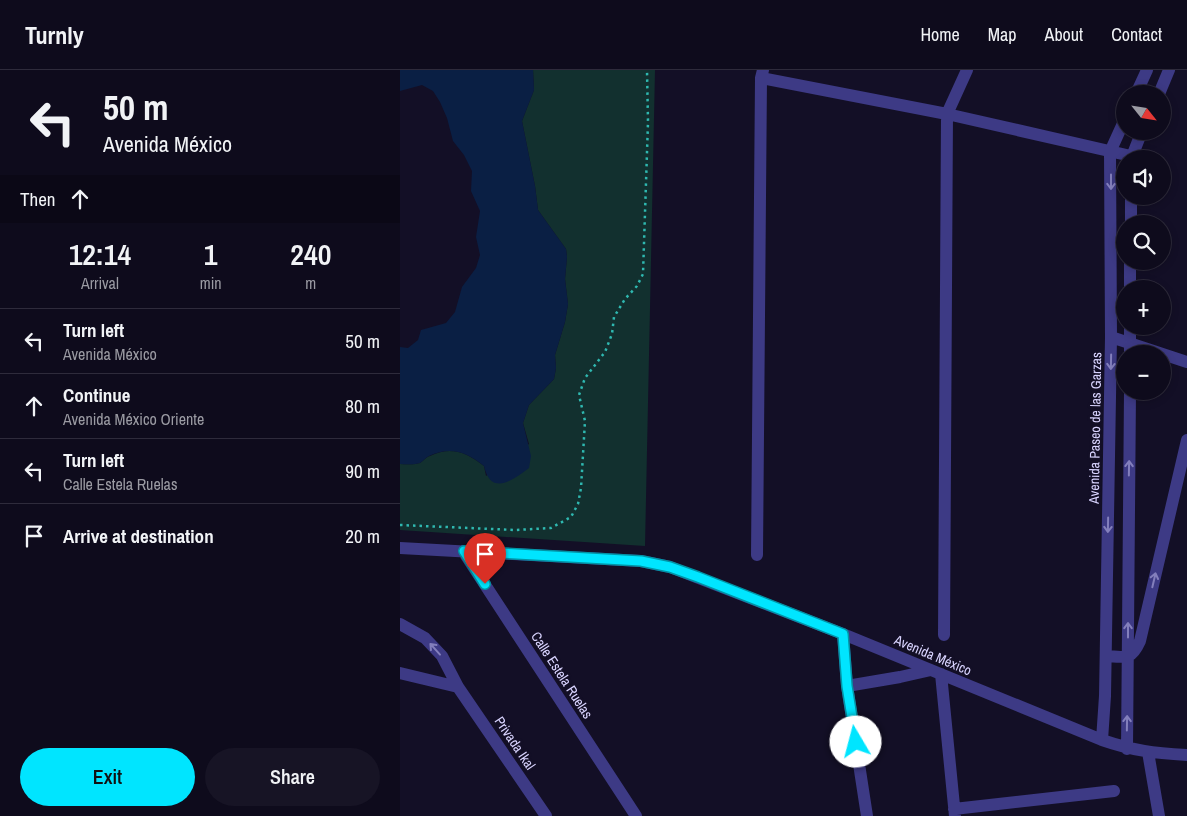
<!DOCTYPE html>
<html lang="en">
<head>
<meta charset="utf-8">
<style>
  body { margin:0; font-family:"Archivo Narrow",sans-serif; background:#171425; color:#f1f3f6; height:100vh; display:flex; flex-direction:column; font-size:19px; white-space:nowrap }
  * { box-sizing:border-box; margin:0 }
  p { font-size:16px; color:#9b9ba3 }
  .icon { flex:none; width:28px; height:28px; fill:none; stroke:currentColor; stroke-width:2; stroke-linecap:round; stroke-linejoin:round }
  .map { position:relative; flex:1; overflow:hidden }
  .details { display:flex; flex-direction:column; background:#0e0b1c; width:400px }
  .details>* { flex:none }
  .hud { background:#0e0b1c; color:#f1f3f6; overflow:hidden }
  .needle { width:32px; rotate:120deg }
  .controls { position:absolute; left:716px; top:15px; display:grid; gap:10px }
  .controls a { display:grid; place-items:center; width:55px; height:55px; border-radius:50%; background:#0e0b1c; box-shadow:0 2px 8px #0003,0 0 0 1px #2e2b3b; font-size:25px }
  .pin { position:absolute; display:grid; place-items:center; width:42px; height:42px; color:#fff; margin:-51px -21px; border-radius:50% 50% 50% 0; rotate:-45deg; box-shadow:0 0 5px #0007 }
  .pin .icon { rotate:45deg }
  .me { position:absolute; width:55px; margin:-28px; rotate:352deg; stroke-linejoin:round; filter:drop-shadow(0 0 4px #0008) }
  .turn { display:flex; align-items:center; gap:18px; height:105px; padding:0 20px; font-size:22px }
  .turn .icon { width:65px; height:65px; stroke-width:2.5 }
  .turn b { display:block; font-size:35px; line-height:42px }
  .then { display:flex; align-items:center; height:48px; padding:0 20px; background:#0003; gap:10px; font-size:19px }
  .eta { display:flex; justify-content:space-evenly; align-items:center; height:85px; text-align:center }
  .eta b { font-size:30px; font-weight:600; line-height:35px }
  .cta { display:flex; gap:10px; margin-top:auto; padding:10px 20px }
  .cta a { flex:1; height:58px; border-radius:30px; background:#00e5ff; color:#111; font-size:20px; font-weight:600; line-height:58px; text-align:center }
  .cta a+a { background:#171425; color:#f1f3f6 }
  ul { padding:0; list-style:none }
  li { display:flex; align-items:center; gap:15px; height:65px; padding:0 20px; border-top:1px solid #2e2b3b }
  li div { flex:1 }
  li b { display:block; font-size:19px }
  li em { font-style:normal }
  header { display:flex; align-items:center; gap:30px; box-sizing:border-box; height:70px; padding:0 25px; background:#0e0b1c; border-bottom:1px solid #2e2b3b }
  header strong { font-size:24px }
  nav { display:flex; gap:28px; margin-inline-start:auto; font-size:18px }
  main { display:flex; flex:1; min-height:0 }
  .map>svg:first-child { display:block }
  .green { fill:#12302f }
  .water { fill:#0a1f44 }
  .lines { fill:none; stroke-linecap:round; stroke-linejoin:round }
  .path { stroke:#2fb8b0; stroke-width:2.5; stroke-dasharray:2.5 4; stroke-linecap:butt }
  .minor { stroke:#3d3a85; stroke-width:12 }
  .oneway { stroke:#837fbc }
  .route-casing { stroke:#0095a6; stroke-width:12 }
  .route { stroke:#00e5ff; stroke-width:9 }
  .labels { text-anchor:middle; stroke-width:5; stroke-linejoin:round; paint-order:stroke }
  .street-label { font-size:14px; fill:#d9d4ff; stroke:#130f26 }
</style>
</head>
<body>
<header>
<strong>Turnly</strong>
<nav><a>Home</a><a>Map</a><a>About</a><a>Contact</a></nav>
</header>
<main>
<section class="details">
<div class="hud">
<div class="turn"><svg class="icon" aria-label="left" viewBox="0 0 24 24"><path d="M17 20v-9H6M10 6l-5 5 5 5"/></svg><div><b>50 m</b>Avenida México</div></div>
<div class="then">Then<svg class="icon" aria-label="ahead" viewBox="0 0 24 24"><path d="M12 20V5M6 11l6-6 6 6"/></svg></div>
</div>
<div class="eta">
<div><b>12:14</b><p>Arrival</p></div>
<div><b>1</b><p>min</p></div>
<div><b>240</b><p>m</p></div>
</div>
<ul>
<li><svg class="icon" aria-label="left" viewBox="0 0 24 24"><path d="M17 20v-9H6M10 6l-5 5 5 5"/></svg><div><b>Turn left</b><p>Avenida México</p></div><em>50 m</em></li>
<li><svg class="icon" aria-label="ahead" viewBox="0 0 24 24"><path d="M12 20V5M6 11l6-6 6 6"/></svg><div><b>Continue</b><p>Avenida México Oriente</p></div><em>80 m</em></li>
<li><svg class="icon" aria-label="left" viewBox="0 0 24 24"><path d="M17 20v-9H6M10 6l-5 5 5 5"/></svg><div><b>Turn left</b><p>Calle Estela Ruelas</p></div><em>90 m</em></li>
<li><svg class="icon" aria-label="arrive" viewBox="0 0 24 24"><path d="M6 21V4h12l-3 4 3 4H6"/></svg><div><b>Arrive at destination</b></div><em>20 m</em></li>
</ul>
<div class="cta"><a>Exit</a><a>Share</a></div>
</section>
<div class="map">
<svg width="787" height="746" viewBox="0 0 787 746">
  <rect width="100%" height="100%" fill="#130f26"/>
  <path class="green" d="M 133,0 L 255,0 L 245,476 L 0,460 L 0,394 C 6,394 14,395 20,393 C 23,391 26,387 30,386 C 51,376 66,382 84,396 L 86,406 L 129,374 L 123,353 L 129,335 L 154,309 L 156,298 L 155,285 L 165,252 L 168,234 L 165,209 L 167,187 L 166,179 L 138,140 L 135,116 L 122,51 L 134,20 Z"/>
  <path class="water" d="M 0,0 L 133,0 L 134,20 L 122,51 L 135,116 L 138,140 L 166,179 L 167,187 L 165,209 L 168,234 L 165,252 L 155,285 L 156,298 L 154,309 L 129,335 L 123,353 L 131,386 L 129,398 C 113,410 91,427 84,396 C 67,382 50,376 29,386 C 26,387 23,391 20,393 C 14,395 6,394 0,394 L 0,277 L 8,278 L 18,270 L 21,260 L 46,253 L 55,242 L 62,217 L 76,198 L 80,185 L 76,167 L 80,141 L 71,121 L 72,101 L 64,85 L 53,71 L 47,48 L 40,32 L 33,21 L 22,15 L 0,21 Z"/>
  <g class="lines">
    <path class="path" d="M 0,455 L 115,460 L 151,458 L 171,447 L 178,434 L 181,418 L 185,351 L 179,325 L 185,308 L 205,282 L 212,264 L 214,247 L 225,229 L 237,216 L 243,204 L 248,52 L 247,0"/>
    <path class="minor" d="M 361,8 L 547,44 L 731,86
      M 736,24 L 747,0
      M 759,24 L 769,0
      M 731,89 L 742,61
      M 731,154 L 731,126
      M 730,219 L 730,191
      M 711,267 L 787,292
      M 730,284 L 730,256
      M 0,478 L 241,491 L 270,497 L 443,564 L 702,670 C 734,681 754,683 787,685
      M 63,481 L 236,746
      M 357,485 L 361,8 L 363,0
      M 0,554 L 25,568 L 42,586 L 58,617 L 146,746
      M 443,564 L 447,616 L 467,746
      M 544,565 L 547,44 L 567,0
      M 706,586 C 725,587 731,591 740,571 L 787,370
      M 0,603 L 58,617
      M 541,604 L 555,746
      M 447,616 L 500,607 L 531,600
      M 702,670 L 705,626 L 711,267 L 710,82 L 725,49
      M 727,679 L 730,321
      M 748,682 L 759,746
      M 554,739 L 714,721"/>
  </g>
  <defs><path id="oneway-shaft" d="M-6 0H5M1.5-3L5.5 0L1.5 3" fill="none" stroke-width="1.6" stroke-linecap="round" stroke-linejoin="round" transform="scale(1.25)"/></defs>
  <g class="oneway">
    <use href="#oneway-shaft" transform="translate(711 112) rotate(90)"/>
    <use href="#oneway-shaft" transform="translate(711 292) rotate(91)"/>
    <use href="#oneway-shaft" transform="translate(729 398) rotate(-89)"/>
    <use href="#oneway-shaft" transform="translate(708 455) rotate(91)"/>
    <use href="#oneway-shaft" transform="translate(754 510) rotate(-77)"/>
    <use href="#oneway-shaft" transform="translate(728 560) rotate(-90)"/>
    <use href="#oneway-shaft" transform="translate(35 579) rotate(-132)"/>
    <use href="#oneway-shaft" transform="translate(727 653) rotate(-89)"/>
  </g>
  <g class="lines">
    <defs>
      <path id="route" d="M 85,514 L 64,481 L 241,491 L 270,497 L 298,507 L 443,564 L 447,616 L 456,672"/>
    </defs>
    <use href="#route" class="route-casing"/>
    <use href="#route" class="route"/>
  </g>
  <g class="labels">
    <g class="street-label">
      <text transform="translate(695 358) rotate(-89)" y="5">Avenida Paseo de las Garzas</text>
      <text transform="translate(533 585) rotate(23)" y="5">Avenida México</text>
      <text transform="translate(162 605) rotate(57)" y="5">Calle Estela Ruelas</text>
      <text transform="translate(115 673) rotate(56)" y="5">Privada Ikal</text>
    </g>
  </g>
</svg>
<div class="controls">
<a><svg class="needle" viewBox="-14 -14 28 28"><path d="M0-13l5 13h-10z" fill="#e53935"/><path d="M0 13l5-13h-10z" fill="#9b9ba3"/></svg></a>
<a><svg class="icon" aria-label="sound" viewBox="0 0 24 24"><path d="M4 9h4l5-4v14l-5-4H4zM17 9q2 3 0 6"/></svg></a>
<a><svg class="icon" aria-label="search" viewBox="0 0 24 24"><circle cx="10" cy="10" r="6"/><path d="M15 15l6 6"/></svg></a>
<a>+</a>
<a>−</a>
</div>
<div class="pin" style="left:85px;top:514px;background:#d93025"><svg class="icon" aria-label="arrive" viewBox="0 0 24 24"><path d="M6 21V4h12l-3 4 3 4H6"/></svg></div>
<svg class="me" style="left:456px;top:672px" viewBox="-20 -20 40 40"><circle r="19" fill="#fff"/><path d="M0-13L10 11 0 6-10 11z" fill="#00e5ff"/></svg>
</div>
</main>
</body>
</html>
